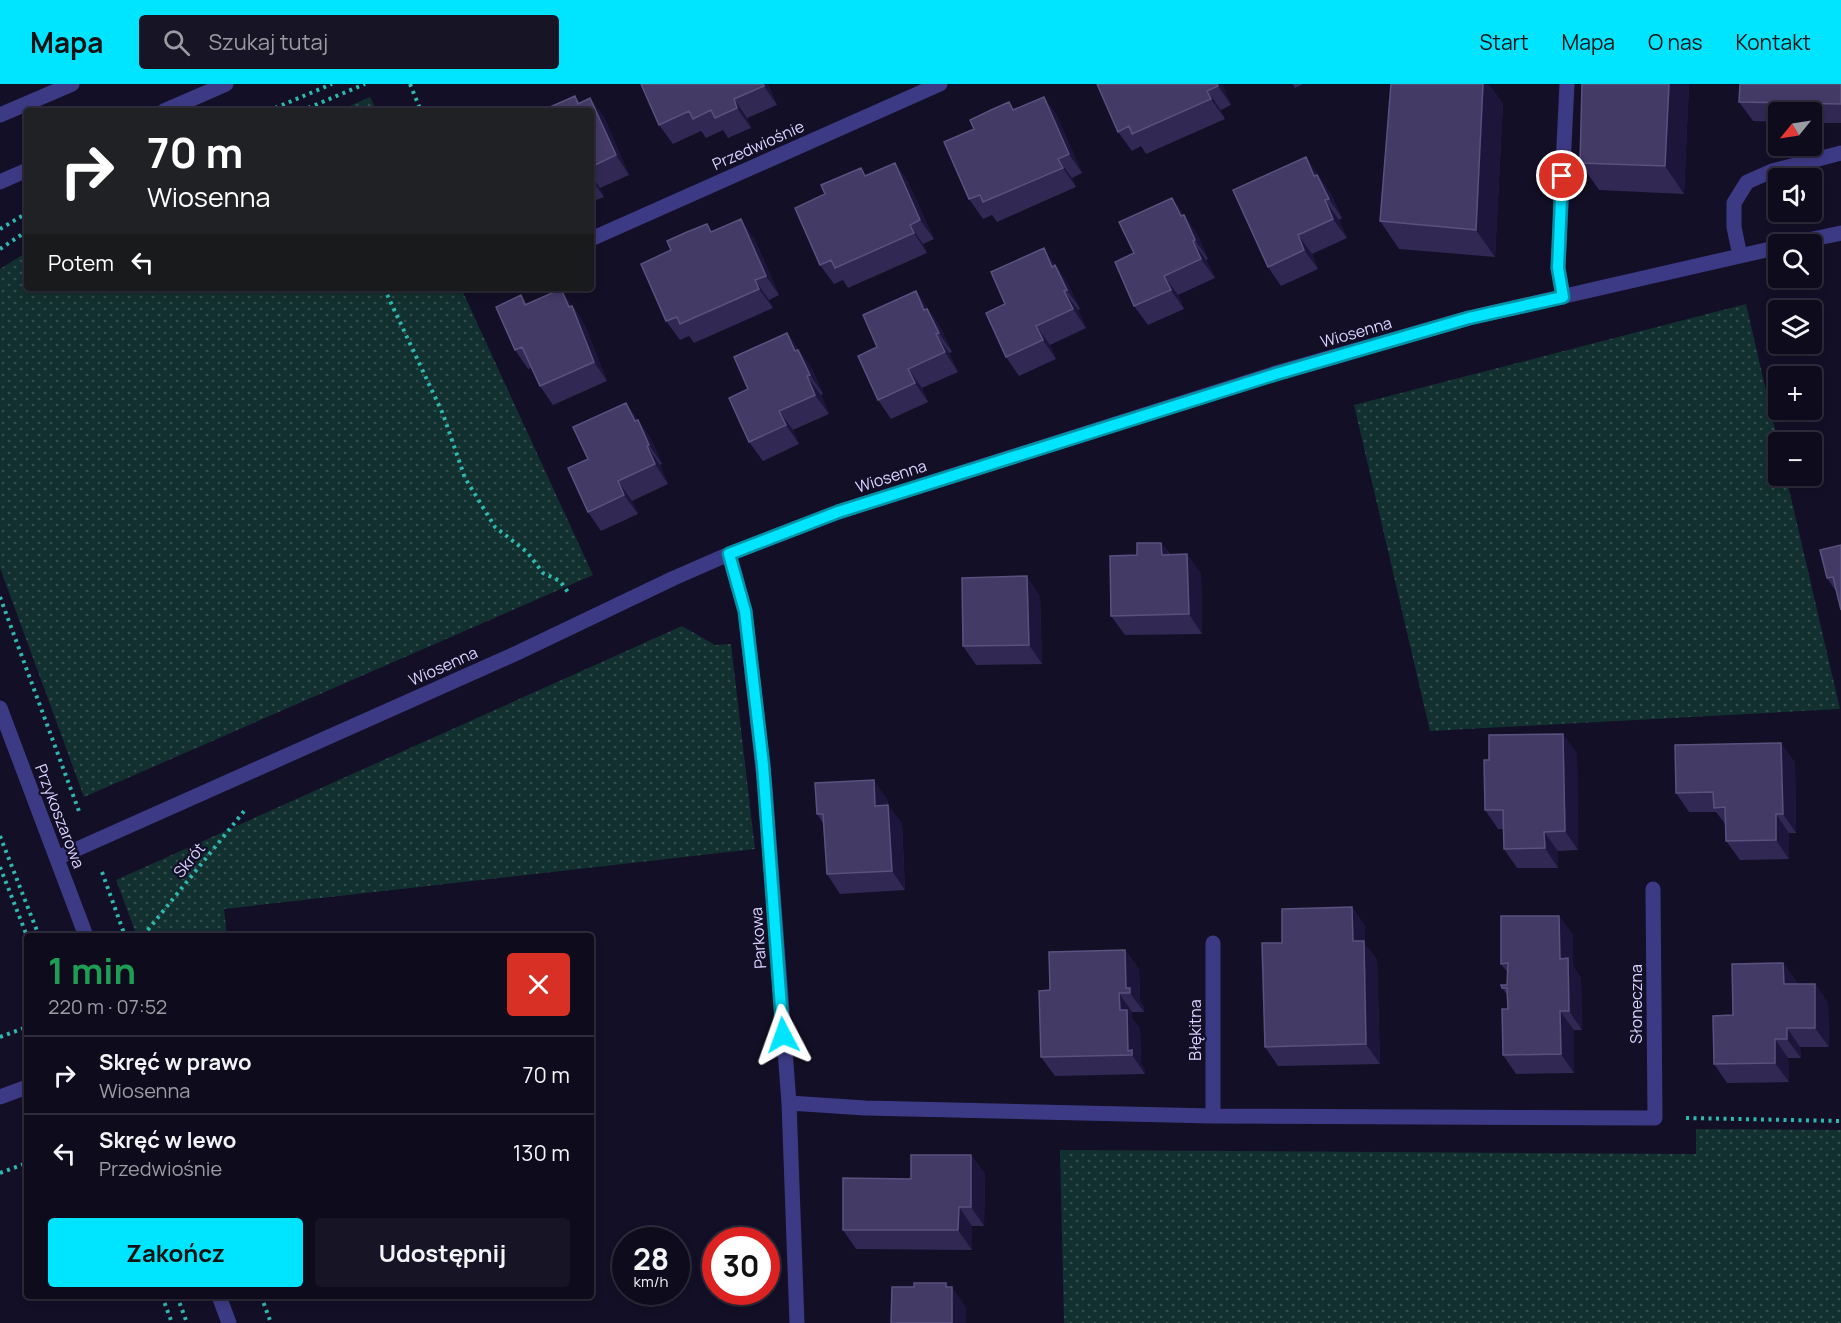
<!DOCTYPE html>
<html lang="pl">
<head>
<meta charset="utf-8">
<style>
  body { margin:0; font-family:Manrope,sans-serif; background:#171425; color:#f1f3f6; height:100vh; display:flex; flex-direction:column; font-size:22px; white-space:nowrap }
  * { box-sizing:border-box; margin:0 }
  p { font-size:20px; color:#9b9ba3 }
  .icon { flex:none; width:33px; height:33px; fill:none; stroke:currentColor; stroke-width:2; stroke-linecap:round; stroke-linejoin:round }
  .map { position:relative; flex:1; overflow:hidden }
  .panel { position:absolute; left:24px; top:849px; width:570px; height:366px; display:flex; flex-direction:column; background:#0e0b1c; border-radius:6px; box-shadow:0 3px 9px #0003,0 0 0 2px #2e2b3b }
  .panel>* { flex:none }
  .hud { position:absolute; left:24px; top:24px; width:570px; height:183px; border-radius:6px; box-shadow:0 3px 9px #0003,0 0 0 2px #2e2b3b; background:#202124; color:#fff; overflow:hidden }
  .needle { width:39px; rotate:240deg }
  .buttons { position:absolute; left:1768px; top:18px; display:grid; gap:12px }
  .buttons a { display:grid; place-items:center; width:54px; height:54px; border-radius:6px; background:#0e0b1c; box-shadow:0 3px 9px #0003,0 0 0 2px #2e2b3b; font-size:30px }
  .speed { position:absolute; left:612px; top:1143px; display:flex; gap:12px; font-size:30px; font-weight:700; text-align:center }
  .speed>* { display:grid; place-content:center; width:78px; height:78px; border-radius:50%; background:#0e0b1c; box-shadow:0 3px 9px #0003,0 0 0 2px #2e2b3b; line-height:1 }
  .speed small { font-size:15px; font-weight:400 }
  .speed .limit { border:9px solid #d22; background:#fff; color:#111 }
  .pin { position:absolute; display:grid; place-items:center; width:51px; height:51px; color:#fff; margin:-26px; border:3px solid #fff; border-radius:50%; box-shadow:0 2px 6px #0007 }
  .me { position:absolute; width:66px; margin:-33px; rotate:356deg; stroke-linejoin:round; filter:drop-shadow(0 0 4px #0008) }
  .turn { display:flex; align-items:center; gap:21px; height:126px; padding:0 24px; font-size:27px }
  .turn .icon { width:78px; height:78px; stroke-width:2.5 }
  .turn b { display:block; font-size:42px; line-height:51px }
  .then { display:flex; align-items:center; height:57px; padding:0 24px; background:#0003; gap:12px; font-size:22px }
  .round { display:grid; place-items:center; flex:none; width:63px; height:63px; border-radius:6px; background:#171425 }
  .headline { display:flex; align-items:center; justify-content:space-between; height:102px; padding:0 24px }
  h1 { font-size:36px; font-weight:700; line-height:45px; color:#1e9e55 }
  .primary-button { display:flex; gap:12px; margin-top:auto; padding:12px 24px }
  .primary-button a { flex:1; height:69px; border-radius:6px; background:#00e5ff; color:#111; font-size:24px; font-weight:700; line-height:69px; text-align:center }
  .primary-button a+a { background:#171425; color:#f1f3f6 }
  ul { padding:0; list-style:none }
  li { display:flex; align-items:center; gap:18px; height:78px; padding:0 24px; border-top:2px solid #2e2b3b }
  li div { flex:1 }
  li b { display:block; font-size:22px }
  li em { font-style:normal }
  header { display:flex; align-items:center; gap:36px; box-sizing:border-box; height:84px; padding:0 30px; background:#00e5ff; color:#111 }
  header strong { font-size:28px }
  nav { display:flex; gap:33px; margin-inline-start:auto; font-size:21px }
  .search { width:420px; height:54px; background:#171425; display:flex; align-items:center; gap:15px; box-sizing:border-box; padding:0 21px; border-radius:6px; color:#9b9ba3; font-size:22px }
  .map>svg:first-child { display:block }
  .green { fill:url(#green-dots) }
  .lines { fill:none; stroke-linecap:round; stroke-linejoin:round }
  .path { stroke:#2fb8b0; stroke-width:4; stroke-dasharray:3 4.5; stroke-linecap:butt }
  .minor { stroke:#3d3a85; stroke-width:15 }
  .wall { fill:#312854 }
  .shaded-wall { fill:#1d163a }
  .building { fill:#433a66; stroke:#5a527e; stroke-width:1.5 }
  .route-casing { stroke:#0095a6; stroke-width:15 }
  .route { stroke:#00e5ff; stroke-width:10 }
  .labels { text-anchor:middle; stroke-width:4.5; stroke-linejoin:round; paint-order:stroke }
  .street-label { font-size:16px; fill:#d9d4ff; stroke:#130f26 }
</style>
</head>
<body>
<header>
<strong>Mapa</strong>
<div class="search"><svg class="icon" aria-label="search" viewBox="0 0 24 24"><circle cx="10" cy="10" r="6"/><path d="M15 15l6 6"/></svg>Szukaj tutaj</div>
<nav><a>Start</a><a>Mapa</a><a>O nas</a><a>Kontakt</a></nav>
</header>
<div class="map">
<svg width="1841" height="1239" viewBox="0 0 1841 1239">
  <defs>
    <pattern id="green-dots" width="8" height="8" patternUnits="userSpaceOnUse" patternTransform="scale(1.5)"><rect width="8" height="8" fill="#12302f"/><path d="M2 2h.1M6 6h.1" fill="none" stroke="#344d4e" stroke-width="1.8" stroke-linecap="round"/></pattern>
  </defs>
  <rect width="100%" height="100%" fill="#130f26"/>
  <path class="green" d="M 370,13 L 377,27 L 338,27 Z
    M 27,168 L 27,204 L 461,204 L 593,491 L 84,713 L 0,484 L 0,185 Z
    M 1746,220 L 1779,363 L 1779,392 L 1786,392 L 1840,625 L 1430,647 L 1354,321 Z
    M 682,542 L 715,561 L 731,560 L 755,765 L 224,825 L 227,852 L 137,852 L 116,796 Z
    M 1696,1045 L 1841,1046 L 1841,1239 L 1064,1239 L 1060,1066 L 1696,1070 Z"/>
  <g class="lines">
    <path class="path" d="M 410,0 L 421,27
      M 268,27 L 332,0
      M 301,27 L 365,0
      M 0,145 L 27,129
      M 0,165 L 27,147
      M 384,204 L 443,330 L 465,394 L 495,443 L 527,468 L 543,489 L 560,497 L 570,511
      M 0,513 L 80,730
      M 0,752 L 39,852
      M 0,783 L 27,852
      M 102,788 L 125,852
      M 143,852 L 245,726
      M 0,953 L 27,943
      M 1686,1034 L 1841,1037
      M 0,1089 L 27,1079
      M 162,1212 L 172,1239
      M 177,1212 L 187,1239
      M 261,1212 L 271,1239"/>
    <path class="minor" d="M 164,27 L 226,0
      M 0,31 L 72,0
      M 0,98 L 27,86
      M 591,155 L 940,0
      M 1789,160 L 1841,149
      M 1740,172 L 1734,143 L 1734,119 L 1747,98 L 1772,87 L 1841,69
      M 1563,213 L 1558,184 L 1567,0
      M 729,470 L 745,527 L 765,703 L 789,1019 L 797,1239
      M 0,624 L 86,852
      M 57,774 L 517,569 L 674,494 L 729,470 L 838,428 L 1276,289 L 1469,234 L 1779,163
      M 0,1013 L 27,1003
      M 789,1019 L 865,1024 L 1213,1032 L 1655,1034 L 1653,805
      M 1213,1032 L 1213,859
      M 219,1212 L 229,1239"/>
  </g>
  <path class="wall" d="M 641,0 L 768,0 L 777,21 L 747,34 L 751,44 L 728,54 L 723,46 L 706,54 L 701,47 L 673,60 L 659,41 Z
    M 1222,0 L 1231,21 L 1221,26 L 1225,35 L 1146,70 L 1141,62 L 1132,67 L 1118,48 Z
    M 1293,0 L 1303,0 L 1295,4 Z
    M 1582,0 L 1689,0 L 1684,110 L 1599,106 L 1580,79 Z
    M 1841,0 L 1841,39 L 1812,39 L 1812,28 L 1779,28 L 1779,38 L 1753,37 L 1739,18 Z
    M 575,12 L 580,19 L 590,14 L 604,33 L 629,91 L 600,104 L 604,113 L 591,118 L 591,27 L 541,27 Z
    M 1044,13 L 1057,32 L 1082,89 L 1072,94 L 1076,103 L 997,138 L 992,131 L 983,135 L 969,115 L 974,45 Z
    M 1503,19 L 1495,173 L 1399,165 L 1380,137 Z
    M 1306,73 L 1331,110 L 1342,134 L 1339,136 L 1347,154 L 1312,170 L 1318,185 L 1281,202 L 1268,183 Z
    M 895,79 L 908,98 L 934,155 L 923,160 L 927,169 L 848,204 L 843,196 L 834,200 L 820,181 L 866,92 Z
    M 1172,114 L 1197,150 L 1208,175 L 1206,176 L 1215,194 L 1178,211 L 1184,225 L 1148,241 L 1134,222 L 1134,169 Z
    M 712,147 L 754,154 L 779,211 L 769,216 L 773,224 L 694,259 L 689,252 L 680,256 L 666,237 L 671,166 Z
    M 1057,183 L 1060,188 L 1068,200 L 1080,225 L 1078,226 L 1086,244 L 1050,261 L 1056,275 L 1019,292 L 1006,273 L 1005,220 Z
    M 916,207 L 941,244 L 952,268 L 949,269 L 958,288 L 922,304 L 928,318 L 891,335 L 878,316 L 877,263 Z
    M 521,211 L 527,220 L 574,224 L 577,229 L 585,242 L 607,297 L 553,321 L 540,302 L 532,284 L 528,285 L 515,266 Z
    M 787,249 L 812,285 L 823,310 L 821,311 L 829,330 L 793,346 L 799,360 L 763,377 L 749,358 L 748,305 Z
    M 626,319 L 651,355 L 662,380 L 660,381 L 668,400 L 632,417 L 638,430 L 601,447 L 588,428 L 588,375 Z
    M 1161,459 L 1170,470 L 1201,489 L 1202,550 L 1125,551 L 1111,532 L 1137,471 Z
    M 1841,461 L 1837,509 L 1827,494 Z
    M 1040,512 L 1042,580 L 976,581 L 963,562 Z
    M 1577,669 L 1578,766 L 1558,767 L 1558,784 L 1517,784 L 1504,765 L 1504,745 L 1498,745 L 1485,726 Z
    M 1795,678 L 1796,749 L 1789,749 L 1789,775 L 1740,776 L 1726,757 L 1726,741 L 1716,728 L 1689,728 L 1676,709 Z
    M 887,715 L 888,721 L 902,740 L 905,806 L 840,810 L 827,790 L 823,739 L 817,730 Z
    M 1352,823 L 1365,842 L 1365,860 L 1377,876 L 1380,980 L 1278,982 L 1265,963 L 1282,859 Z
    M 1559,832 L 1573,851 L 1573,882 L 1581,894 L 1582,946 L 1574,946 L 1574,989 L 1516,990 L 1503,971 L 1508,925 L 1508,912 L 1502,904 L 1507,901 L 1508,889 L 1501,880 Z
    M 1125,866 L 1139,885 L 1140,917 L 1144,923 L 1144,928 L 1132,928 L 1132,934 L 1140,945 L 1141,980 L 1145,986 L 1145,990 L 1055,992 L 1041,973 L 1050,906 Z
    M 1783,879 L 1797,898 L 1797,900 L 1815,900 L 1828,919 L 1829,963 L 1800,963 L 1801,974 L 1788,974 L 1789,998 L 1727,999 L 1714,980 L 1733,931 Z
    M 971,1071 L 985,1090 L 984,1142 L 972,1142 L 972,1166 L 856,1165 L 843,1146 L 911,1095 Z"/>
  <path class="shaded-wall" d="M 763,0 L 768,0 L 777,21 L 764,2 Z
    M 1217,0 L 1222,0 L 1231,21 L 1218,2 Z
    M 1483,0 L 1489,0 L 1503,19 L 1495,173 L 1476,146 Z
    M 1669,0 L 1689,0 L 1684,110 L 1665,82 Z
    M 1207,7 L 1221,26 L 1225,35 L 1211,15 Z
    M 1044,13 L 1057,32 L 1082,89 L 1069,70 Z
    M 590,14 L 604,33 L 629,91 L 616,71 Z
    M 734,15 L 747,34 L 751,44 L 737,24 Z
    M 1306,73 L 1331,110 L 1342,134 L 1329,115 L 1314,92 Z
    M 1058,75 L 1072,94 L 1076,103 L 1063,84 Z
    M 895,79 L 908,98 L 934,155 L 920,136 Z
    M 591,91 L 600,104 L 604,113 L 591,95 Z
    M 1172,114 L 1197,150 L 1208,175 L 1195,156 L 1181,132 Z
    M 1325,116 L 1339,136 L 1347,154 L 1333,135 Z
    M 741,135 L 754,154 L 779,211 L 766,192 Z
    M 910,141 L 923,160 L 927,169 L 914,149 Z
    M 1298,151 L 1312,170 L 1318,185 L 1304,166 Z
    M 1193,157 L 1206,176 L 1215,194 L 1201,175 Z
    M 1044,164 L 1068,200 L 1080,225 L 1067,206 L 1052,183 Z
    M 1164,192 L 1178,211 L 1184,225 L 1171,206 Z
    M 755,196 L 769,216 L 773,224 L 759,205 Z
    M 561,205 L 585,242 L 607,297 L 594,278 Z
    M 916,207 L 941,244 L 952,268 L 939,249 L 924,226 Z
    M 1064,207 L 1078,226 L 1086,244 L 1073,225 Z
    M 1036,242 L 1050,261 L 1056,275 L 1043,256 Z
    M 787,249 L 812,285 L 823,310 L 810,291 L 795,267 Z
    M 936,250 L 949,269 L 958,288 L 945,268 Z
    M 908,285 L 922,304 L 928,318 L 915,299 Z
    M 807,292 L 821,311 L 829,330 L 815,311 Z
    M 626,319 L 651,355 L 662,380 L 649,361 L 635,337 Z
    M 779,327 L 793,346 L 799,360 L 786,341 Z
    M 647,362 L 660,381 L 668,400 L 655,380 Z
    M 618,397 L 632,417 L 638,430 L 624,411 Z
    M 1161,459 L 1175,478 L 1162,471 Z
    M 1187,470 L 1201,489 L 1202,550 L 1189,530 Z
    M 1027,492 L 1040,512 L 1042,580 L 1029,561 Z
    M 1563,650 L 1577,669 L 1578,766 L 1565,747 Z
    M 1781,659 L 1795,678 L 1796,749 L 1783,730 Z
    M 874,696 L 887,715 L 889,741 L 875,722 Z
    M 888,721 L 902,740 L 905,806 L 892,787 Z
    M 1776,730 L 1789,749 L 1789,775 L 1776,756 Z
    M 1544,748 L 1558,767 L 1558,784 L 1545,764 Z
    M 1352,823 L 1365,842 L 1365,860 L 1377,876 L 1380,980 L 1366,960 L 1353,857 Z
    M 1559,832 L 1573,851 L 1573,882 L 1581,894 L 1582,946 L 1569,927 L 1560,875 Z
    M 1125,866 L 1139,885 L 1140,917 L 1144,923 L 1144,928 L 1130,909 L 1126,904 Z
    M 1783,879 L 1797,898 L 1797,920 L 1784,900 Z
    M 1815,900 L 1828,919 L 1829,963 L 1815,944 Z
    M 1119,909 L 1132,928 L 1132,934 L 1140,945 L 1141,980 L 1145,986 L 1145,990 L 1132,971 L 1128,967 L 1120,926 Z
    M 1560,927 L 1574,946 L 1574,989 L 1561,970 Z
    M 1787,944 L 1800,963 L 1801,974 L 1787,955 Z
    M 1775,955 L 1788,974 L 1789,998 L 1775,979 Z
    M 971,1071 L 985,1090 L 984,1142 L 971,1123 Z
    M 959,1123 L 972,1142 L 972,1166 L 958,1146 Z
    M 946,1199 L 952,1209 L 952,1203 L 966,1223 L 966,1239 L 952,1239 L 946,1203 Z"/>
  <path class="building" d="M 641,0 L 763,0 L 764,2 L 734,15 L 737,24 L 715,34 L 711,26 L 693,35 L 689,27 L 659,41 Z
    M 1097,0 L 1217,0 L 1218,2 L 1207,7 L 1211,15 L 1132,50 L 1129,42 L 1118,48 Z
    M 1391,0 L 1483,0 L 1476,146 L 1380,137 Z
    M 1582,0 L 1669,0 L 1665,82 L 1580,79 Z
    M 1740,0 L 1841,0 L 1841,20 L 1739,18 Z
    M 575,12 L 578,20 L 590,14 L 616,71 L 591,83 L 591,27 L 541,27 Z
    M 1044,13 L 1069,70 L 1058,75 L 1063,84 L 983,118 L 980,111 L 969,115 L 944,58 L 974,45 L 970,36 L 991,26 L 1009,18 L 1013,26 Z
    M 1306,73 L 1314,92 L 1317,91 L 1329,115 L 1325,116 L 1333,135 L 1298,151 L 1304,166 L 1268,183 L 1233,106 Z
    M 895,79 L 920,136 L 910,141 L 914,149 L 835,184 L 831,176 L 820,181 L 795,124 L 825,110 L 821,101 L 861,84 L 865,92 Z
    M 1172,114 L 1181,132 L 1184,131 L 1195,156 L 1193,157 L 1201,175 L 1164,192 L 1171,206 L 1134,222 L 1115,178 L 1134,169 L 1119,138 Z
    M 741,135 L 766,192 L 755,196 L 759,205 L 680,240 L 677,233 L 666,237 L 641,180 L 671,166 L 667,157 L 687,148 L 707,140 L 711,148 Z
    M 1044,164 L 1052,183 L 1055,181 L 1067,206 L 1064,207 L 1073,225 L 1036,242 L 1043,256 L 1006,273 L 986,229 L 1005,220 L 991,188 Z
    M 561,205 L 569,223 L 572,222 L 594,278 L 540,302 L 522,263 L 515,266 L 496,223 L 521,211 L 525,221 Z
    M 916,207 L 924,226 L 927,225 L 939,249 L 936,250 L 945,268 L 908,285 L 915,299 L 878,316 L 858,272 L 877,263 L 863,231 Z
    M 787,249 L 795,267 L 798,266 L 810,291 L 807,292 L 815,311 L 779,327 L 786,341 L 749,358 L 729,314 L 748,305 L 734,273 Z
    M 626,319 L 635,337 L 638,336 L 649,361 L 647,362 L 655,380 L 618,397 L 624,411 L 588,428 L 568,384 L 588,375 L 573,343 Z
    M 1137,459 L 1161,459 L 1162,471 L 1187,470 L 1189,530 L 1111,532 L 1110,472 L 1137,471 Z
    M 1841,461 L 1841,526 L 1833,493 L 1827,494 L 1820,466 Z
    M 1027,492 L 1029,561 L 963,562 L 962,494 Z
    M 1563,650 L 1565,747 L 1544,748 L 1545,764 L 1504,765 L 1503,726 L 1485,726 L 1484,676 L 1489,676 L 1489,651 Z
    M 1781,659 L 1783,730 L 1776,730 L 1776,756 L 1726,757 L 1725,723 L 1714,724 L 1713,708 L 1676,709 L 1675,661 Z
    M 874,696 L 875,722 L 888,721 L 892,787 L 827,790 L 823,730 L 817,730 L 815,699 Z
    M 1352,823 L 1353,857 L 1364,857 L 1366,960 L 1265,963 L 1262,859 L 1282,859 L 1282,825 Z
    M 1501,832 L 1559,832 L 1560,875 L 1568,874 L 1569,927 L 1560,927 L 1561,970 L 1503,971 L 1502,925 L 1508,925 L 1507,904 L 1502,904 L 1501,901 L 1507,901 L 1508,879 L 1501,880 Z
    M 1125,866 L 1126,904 L 1130,904 L 1130,909 L 1119,909 L 1120,926 L 1127,926 L 1128,967 L 1132,966 L 1132,971 L 1041,973 L 1039,907 L 1050,906 L 1049,868 Z
    M 1783,879 L 1784,900 L 1815,900 L 1815,944 L 1787,944 L 1787,955 L 1775,955 L 1775,979 L 1714,980 L 1713,932 L 1733,931 L 1732,880 Z
    M 911,1071 L 971,1071 L 971,1123 L 959,1123 L 958,1146 L 843,1146 L 843,1094 L 911,1095 Z
    M 914,1199 L 946,1199 L 946,1203 L 952,1203 L 952,1239 L 891,1239 L 892,1203 L 914,1203 Z"/>
  <g class="lines">
    <defs>
      <path id="route" d="M 783,951 L 763,681 L 745,527 L 729,470 L 838,428 L 1276,290 L 1469,234 L 1563,213 L 1558,184 L 1562,92"/>
    </defs>
    <use href="#route" class="route-casing"/>
    <use href="#route" class="route"/>
  </g>
  <g class="labels">
    <g class="street-label">
      <text transform="translate(758 61) rotate(-24)" y="6">Przedwiośnie</text>
      <text transform="translate(1356 248) rotate(-16)" y="6">Wiosenna</text>
      <text transform="translate(891 392) rotate(-18)" y="6">Wiosenna</text>
      <text transform="translate(443 582) rotate(-24)" y="6">Wiosenna</text>
      <text transform="translate(60 732) rotate(69)" y="6">Przykoszarowa</text>
      <text transform="translate(189 776) rotate(-51)" y="6">Skrót</text>
      <text transform="translate(758 854) rotate(-94)" y="6">Parkowa</text>
      <text transform="translate(1636 920) rotate(-90)" y="6">Słoneczna</text>
      <text transform="translate(1195 946) rotate(-90)" y="6">Błękitna</text>
    </g>
  </g>
</svg>
<div class="buttons">
<a><svg class="needle" viewBox="-14 -14 28 28"><path d="M0-13l5 13h-10z" fill="#e53935"/><path d="M0 13l5-13h-10z" fill="#9b9ba3"/></svg></a>
<a><svg class="icon" aria-label="sound" viewBox="0 0 24 24"><path d="M4 9h4l5-4v14l-5-4H4zM17 9q2 3 0 6"/></svg></a>
<a><svg class="icon" aria-label="search" viewBox="0 0 24 24"><circle cx="10" cy="10" r="6"/><path d="M15 15l6 6"/></svg></a>
<a><svg class="icon" aria-label="layers" viewBox="0 0 24 24"><path d="M12 4l9 5-9 5-9-5zM3 14l9 5 9-5"/></svg></a>
<a>+</a>
<a>−</a>
</div>
<div class="speed"><div>28<small>km/h</small></div><div class="limit">30</div></div>
<div class="pin" style="left:1562px;top:92px;background:#d93025"><svg class="icon" aria-label="arrive" viewBox="0 0 24 24"><path d="M6 21V4h12l-3 4 3 4H6"/></svg></div>
<svg class="me" style="left:783px;top:951px" viewBox="-20 -20 40 40"><path d="M0-17L14 15 0 8-14 15z" fill="#00e5ff" stroke="#fff" stroke-width="4"/></svg>
<div class="hud">
<div class="turn"><svg class="icon" aria-label="right" viewBox="0 0 24 24"><path d="M7 20v-9h11M14 6l5 5-5 5"/></svg><div><b>70 m</b>Wiosenna</div></div>
<div class="then">Potem<svg class="icon" aria-label="left" viewBox="0 0 24 24"><path d="M17 20v-9H6M10 6l-5 5 5 5"/></svg></div>
</div>
<section class="panel">
<div class="headline"><div><h1>1 min</h1><p>220 m · 07:52</p></div><a class="round" style="background:#d93025;color:#fff"><svg class="icon" aria-label="close" viewBox="0 0 24 24"><path d="M6 6l12 12M18 6L6 18"/></svg></a></div>
<ul>
<li><svg class="icon" aria-label="right" viewBox="0 0 24 24"><path d="M7 20v-9h11M14 6l5 5-5 5"/></svg><div><b>Skręć w prawo</b><p>Wiosenna</p></div><em>70 m</em></li>
<li><svg class="icon" aria-label="left" viewBox="0 0 24 24"><path d="M17 20v-9H6M10 6l-5 5 5 5"/></svg><div><b>Skręć w lewo</b><p>Przedwiośnie</p></div><em>130 m</em></li>
</ul>
<div class="primary-button"><a>Zakończ</a><a>Udostępnij</a></div>
</section>
</div>
</body>
</html>
